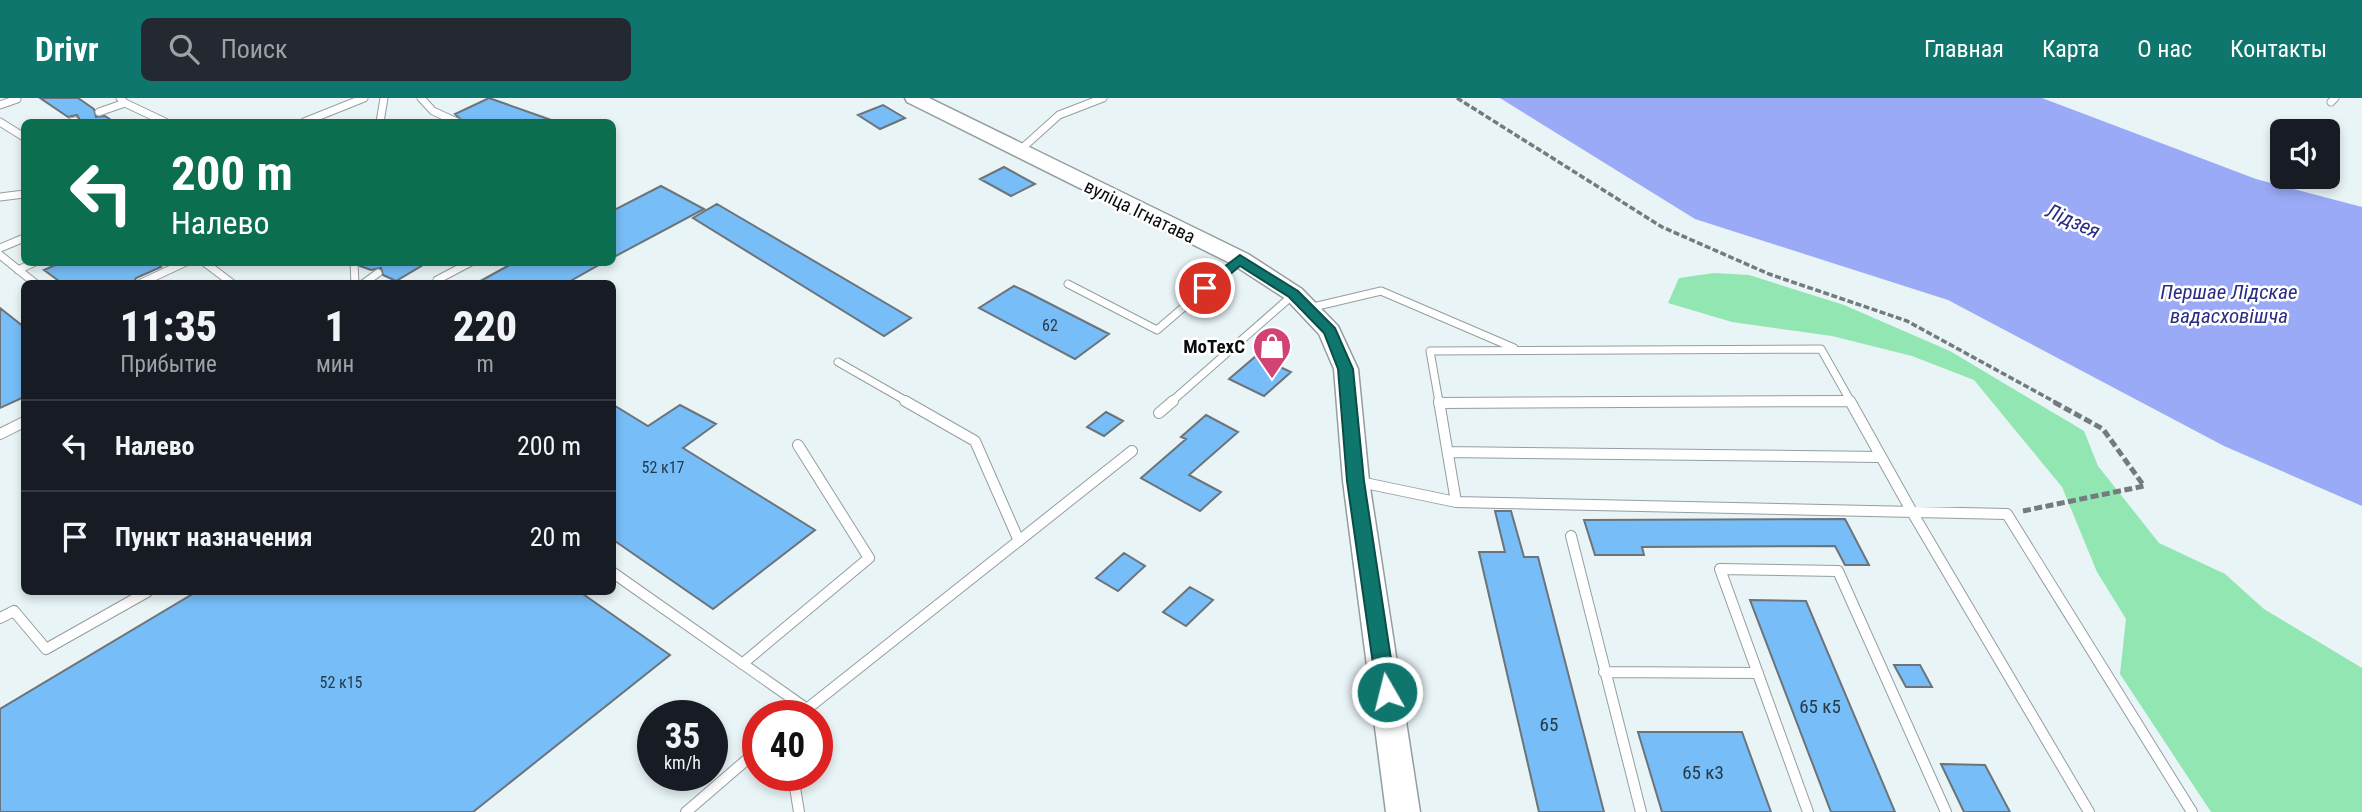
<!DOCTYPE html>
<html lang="ru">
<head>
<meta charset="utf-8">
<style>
  body { margin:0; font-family:"Roboto Condensed",sans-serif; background:#242831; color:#f1f3f6; height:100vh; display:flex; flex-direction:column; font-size:26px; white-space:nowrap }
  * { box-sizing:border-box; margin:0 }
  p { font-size:23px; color:#9ea1a6 }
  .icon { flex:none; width:38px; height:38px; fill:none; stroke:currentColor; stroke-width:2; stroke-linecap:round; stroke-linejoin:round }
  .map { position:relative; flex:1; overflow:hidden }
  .side { position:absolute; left:21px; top:182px; width:595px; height:315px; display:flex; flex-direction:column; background:#171b24; border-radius:10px; box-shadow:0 4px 10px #0003 }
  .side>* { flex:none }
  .guide { position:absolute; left:21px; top:21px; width:595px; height:147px; border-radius:10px; box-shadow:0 4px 10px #0003; background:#0b6e4f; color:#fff; overflow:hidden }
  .fabs { position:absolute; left:2270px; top:21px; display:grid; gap:14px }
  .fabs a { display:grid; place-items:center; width:70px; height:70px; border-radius:10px; background:#171b24; box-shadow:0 4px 10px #0003; font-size:35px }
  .speed { position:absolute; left:637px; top:602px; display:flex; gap:14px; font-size:35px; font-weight:700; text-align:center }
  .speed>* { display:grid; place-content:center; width:91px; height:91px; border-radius:50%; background:#171b24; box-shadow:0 4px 10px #0003; line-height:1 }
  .speed small { font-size:18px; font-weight:400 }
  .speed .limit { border:10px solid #d22; background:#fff; color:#111 }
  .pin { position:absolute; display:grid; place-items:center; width:60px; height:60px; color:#fff; margin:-30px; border:4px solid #fff; border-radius:50%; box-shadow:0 2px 7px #0007 }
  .me { position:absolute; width:77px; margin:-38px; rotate:352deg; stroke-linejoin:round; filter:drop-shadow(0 0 5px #0008) }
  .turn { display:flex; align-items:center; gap:24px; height:147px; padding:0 35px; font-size:32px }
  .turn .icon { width:91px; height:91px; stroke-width:2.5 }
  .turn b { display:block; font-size:49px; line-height:60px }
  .eta { display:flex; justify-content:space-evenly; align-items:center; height:119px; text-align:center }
  .eta b { font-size:42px; font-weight:800; line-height:49px }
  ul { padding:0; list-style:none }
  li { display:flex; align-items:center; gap:21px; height:91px; padding:0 35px; border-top:2px solid #363941 }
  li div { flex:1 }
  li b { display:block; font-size:26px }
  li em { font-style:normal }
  header { display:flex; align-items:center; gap:42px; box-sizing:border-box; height:98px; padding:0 35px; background:#0f766e; color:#fff }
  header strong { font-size:33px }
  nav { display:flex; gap:38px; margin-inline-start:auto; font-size:24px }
  .search { width:490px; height:63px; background:#242831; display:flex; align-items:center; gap:18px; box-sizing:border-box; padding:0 24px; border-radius:10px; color:#9ea1a6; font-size:26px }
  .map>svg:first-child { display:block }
  .green { fill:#92e6b2 }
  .water { fill:#9baaf6 }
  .building { fill:#77bdf7; stroke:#6c7379; stroke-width:2 }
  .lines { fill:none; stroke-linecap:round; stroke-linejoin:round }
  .lane-far1-casing { stroke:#949ea0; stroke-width:9 }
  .lane-casing { stroke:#949ea0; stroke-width:12 }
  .secondary-casing { stroke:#949ea0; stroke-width:3 }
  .path-far1 { stroke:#747b7d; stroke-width:3.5; stroke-dasharray:6 2.5; stroke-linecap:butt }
  .path { stroke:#747b7d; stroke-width:5; stroke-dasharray:8 3.5; stroke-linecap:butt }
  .lane-far1 { stroke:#fff; stroke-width:7 }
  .lane { stroke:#fff; stroke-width:10 }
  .secondary { fill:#fff; fill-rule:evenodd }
  .route { fill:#0f766e; stroke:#0a4d48; stroke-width:2 }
  .labels { text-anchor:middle; stroke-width:5; stroke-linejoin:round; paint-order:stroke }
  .number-label { font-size:16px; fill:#253948 }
  .street-label { font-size:19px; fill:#0a0d0e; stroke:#fff }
  .poi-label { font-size:19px; font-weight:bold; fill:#0a0d0e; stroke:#fff; text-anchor:end }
  .near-number-label { font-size:19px; fill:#253948 }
  .water-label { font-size:21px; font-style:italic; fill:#2a2d82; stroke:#fff }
</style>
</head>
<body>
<header>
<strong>Drivr</strong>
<div class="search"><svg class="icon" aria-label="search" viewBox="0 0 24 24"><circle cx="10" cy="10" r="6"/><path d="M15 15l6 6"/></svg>Поиск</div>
<nav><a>Главная</a><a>Карта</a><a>О нас</a><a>Контакты</a></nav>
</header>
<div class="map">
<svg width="2362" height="714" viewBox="0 0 2362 714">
  <rect width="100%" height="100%" fill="#e9f4f7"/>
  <path class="green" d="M 1714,175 L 1749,177 L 1844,207 L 1950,253 L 2084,333 L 2098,368 L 2159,445 L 2225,476 L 2264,511 L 2362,570 L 2362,714 L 2211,714 L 2120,576 L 2126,521 L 2097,474 L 2062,389 L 1974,282 L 1912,258 L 1832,238 L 1732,224 L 1668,205 L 1679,180 Z"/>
  <path class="water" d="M 1500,0 L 2042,0 L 2256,81 L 2362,109 L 2362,408 L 2224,348 L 1948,202 L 1695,121 Z"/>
  <path class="building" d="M 40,0 L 78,0 L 94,11 L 96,19 L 105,18 L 114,24 L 81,24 L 77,17 L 68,19 Z
    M 489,0 L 554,23 L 553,24 L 463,24 L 455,16 Z
    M 883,7 L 905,20 L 880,31 L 858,17 Z
    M 1004,69 L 1035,86 L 1011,98 L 980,81 Z
    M 661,88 L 704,111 L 612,160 L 612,113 Z
    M 717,106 L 911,220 L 884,238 L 693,120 Z
    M 62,164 L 156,164 L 161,169 L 136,180 L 133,186 L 63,186 L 44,172 Z
    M 360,164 L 428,164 L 396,183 L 383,177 L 381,170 L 371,172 L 360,168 Z
    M 515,164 L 604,164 L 565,186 L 475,186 Z
    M 1014,188 L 1027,194 L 1109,236 L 1075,261 L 979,210 Z
    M 0,210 L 24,229 L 24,299 L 0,310 Z
    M 1256,258 L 1291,274 L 1264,298 L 1229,281 Z
    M 612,306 L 648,328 L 680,307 L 716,326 L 683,350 L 815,432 L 713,511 L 612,441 Z
    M 1106,314 L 1123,323 L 1104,338 L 1087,329 Z
    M 1206,317 L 1238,334 L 1189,377 L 1221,394 L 1200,413 L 1141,380 L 1186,341 L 1181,339 Z
    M 1495,413 L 1511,413 L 1524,459 L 1538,459 L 1604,714 L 1539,714 L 1479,454 L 1505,454 Z
    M 1845,421 L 1869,467 L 1845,467 L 1835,448 L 1642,449 L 1644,457 L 1595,457 L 1584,422 Z
    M 1124,455 L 1145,468 L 1118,493 L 1096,480 Z
    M 1190,489 L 1213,502 L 1186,528 L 1163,514 Z
    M 196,494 L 580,494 L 670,557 L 473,714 L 0,714 L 0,611 Z
    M 1750,502 L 1806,503 L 1895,714 L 1831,714 Z
    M 1894,567 L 1920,567 L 1932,589 L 1906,589 Z
    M 1638,634 L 1742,634 L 1771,714 L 1662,714 Z
    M 1941,666 L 1985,667 L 2010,714 L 1964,714 Z"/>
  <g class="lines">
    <defs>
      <path id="lane-far1" d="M 421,0 L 433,13 L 457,24
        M 2331,4 L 2335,0
        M 125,5 L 165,24
        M 0,7 L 17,1
        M 99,14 L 125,5 L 120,0
        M 0,24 L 24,39
        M 71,24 L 75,23
        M 304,24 L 364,0
        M 380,24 L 384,0
        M 1018,54 L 1059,17 L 1103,0
        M 0,99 L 24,96
        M 0,150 L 24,140
        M 0,157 L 36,186
        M 204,164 L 233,186
        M 354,164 L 355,186
        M 18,172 L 35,164
        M 437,182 L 471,164
        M 139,186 L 186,164
        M 363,186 L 378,175
        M 1068,186 L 1157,232 L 1240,161
        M 1309,210 L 1381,193 L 1514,250
        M 838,264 L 908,304
        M 1171,304 L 1294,196
        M 1439,304 L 1430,253 L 1821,251 L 1851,304
        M 1545,304 L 1850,303"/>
      <path id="lane" d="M 905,303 L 975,343 L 1019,443
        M 1439,303 L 1456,404
        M 1850,303 L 1912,414 L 2089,714
        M 1439,305 L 1850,303
        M 1159,315 L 1173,303
        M 0,336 L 24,324
        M 1448,354 L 1881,359
        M 1360,384 L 1456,404 L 2007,416 L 2192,714
        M 1571,438 L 1641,714
        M 612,474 L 807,611
        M 0,520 L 14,513 L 46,551 L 147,494
        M 742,566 L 869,460 L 798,347
        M 1604,574 L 1758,575
        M 798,618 L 1132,353
        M 793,677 L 799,714
        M 686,714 L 758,652
        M 1808,714 L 1720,471 L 1838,473 L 1946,714"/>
      <path id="secondary" d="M 905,0 L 929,0 L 1248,156 L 1302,191 L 1338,228 L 1358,271 L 1369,383 L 1420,714 L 1386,714 L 1343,383 L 1334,271 L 1319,236 L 1286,201 L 1232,166 L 907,4 Z"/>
    </defs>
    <use href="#lane-far1" class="lane-far1-casing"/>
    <use href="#lane" class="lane-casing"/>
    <use href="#secondary" class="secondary-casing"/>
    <path class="path-far1" d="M 1457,0 L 1662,129 L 1769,176 L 1907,223 L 2055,304"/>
    <path class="path" d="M 2023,413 L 2144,388 L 2103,331 L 2052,303"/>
    <use href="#lane-far1" class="lane-far1"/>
    <use href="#lane" class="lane"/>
    <use href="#secondary" class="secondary"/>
  </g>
  <path class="route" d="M 1240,157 L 1298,193 L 1335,230 L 1353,271 L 1364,383 L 1396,594 L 1393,600 L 1387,602 L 1380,600 L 1377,594 L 1347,383 L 1338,271 L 1324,235 L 1289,199 L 1240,168 L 1210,193 L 1200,193 L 1200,187 Z"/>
  <defs>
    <symbol id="shop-pin" viewBox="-11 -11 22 30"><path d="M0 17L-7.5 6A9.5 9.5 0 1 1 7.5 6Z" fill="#d04372" stroke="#fff"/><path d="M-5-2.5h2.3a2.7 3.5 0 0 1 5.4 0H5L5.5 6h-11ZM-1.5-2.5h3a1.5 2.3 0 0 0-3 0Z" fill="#fff"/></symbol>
  </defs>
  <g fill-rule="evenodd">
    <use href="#shop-pin" x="1250" y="226" width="44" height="60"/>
  </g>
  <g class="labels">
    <g class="number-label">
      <text x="1050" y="233">62</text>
      <text x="663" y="375">52 к17</text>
      <text x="341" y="590">52 к15</text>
    </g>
    <g class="street-label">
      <text transform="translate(1140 113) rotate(26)" y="7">вуліца Ігнатава</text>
    </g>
    <g class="poi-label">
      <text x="1245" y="255">MoTexC</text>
    </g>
    <g class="near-number-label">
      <text x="1820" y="615">65 к5</text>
      <text x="1549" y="633">65</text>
      <text x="1703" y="681">65 к3</text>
    </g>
    <g class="water-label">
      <text transform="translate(2073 123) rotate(24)" y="7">Лідзея</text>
      <text x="2229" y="201">Першае Лідскае<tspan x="2229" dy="24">вадасховішча</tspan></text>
    </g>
  </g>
</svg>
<div class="fabs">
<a><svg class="icon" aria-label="sound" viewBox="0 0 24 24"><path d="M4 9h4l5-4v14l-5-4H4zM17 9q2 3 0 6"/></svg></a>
</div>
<div class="speed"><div>35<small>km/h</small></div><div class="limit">40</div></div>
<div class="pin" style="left:1205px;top:190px;background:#d93025"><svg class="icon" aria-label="arrive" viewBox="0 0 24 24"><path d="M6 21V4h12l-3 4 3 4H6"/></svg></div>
<svg class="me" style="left:1387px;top:594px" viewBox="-20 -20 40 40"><circle r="17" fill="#0f766e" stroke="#fff" stroke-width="3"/><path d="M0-11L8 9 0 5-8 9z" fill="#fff"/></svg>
<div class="guide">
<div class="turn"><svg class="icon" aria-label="left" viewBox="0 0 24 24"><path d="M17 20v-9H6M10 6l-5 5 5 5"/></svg><div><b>200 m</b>Налево</div></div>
</div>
<section class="side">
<div class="eta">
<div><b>11:35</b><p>Прибытие</p></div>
<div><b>1</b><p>мин</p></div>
<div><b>220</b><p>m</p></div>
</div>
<ul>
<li><svg class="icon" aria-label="left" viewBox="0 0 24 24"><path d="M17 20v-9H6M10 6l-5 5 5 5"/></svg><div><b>Налево</b></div><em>200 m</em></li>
<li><svg class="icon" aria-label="arrive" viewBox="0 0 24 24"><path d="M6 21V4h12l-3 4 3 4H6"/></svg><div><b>Пункт назначения</b></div><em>20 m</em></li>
</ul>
</section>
</div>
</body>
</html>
